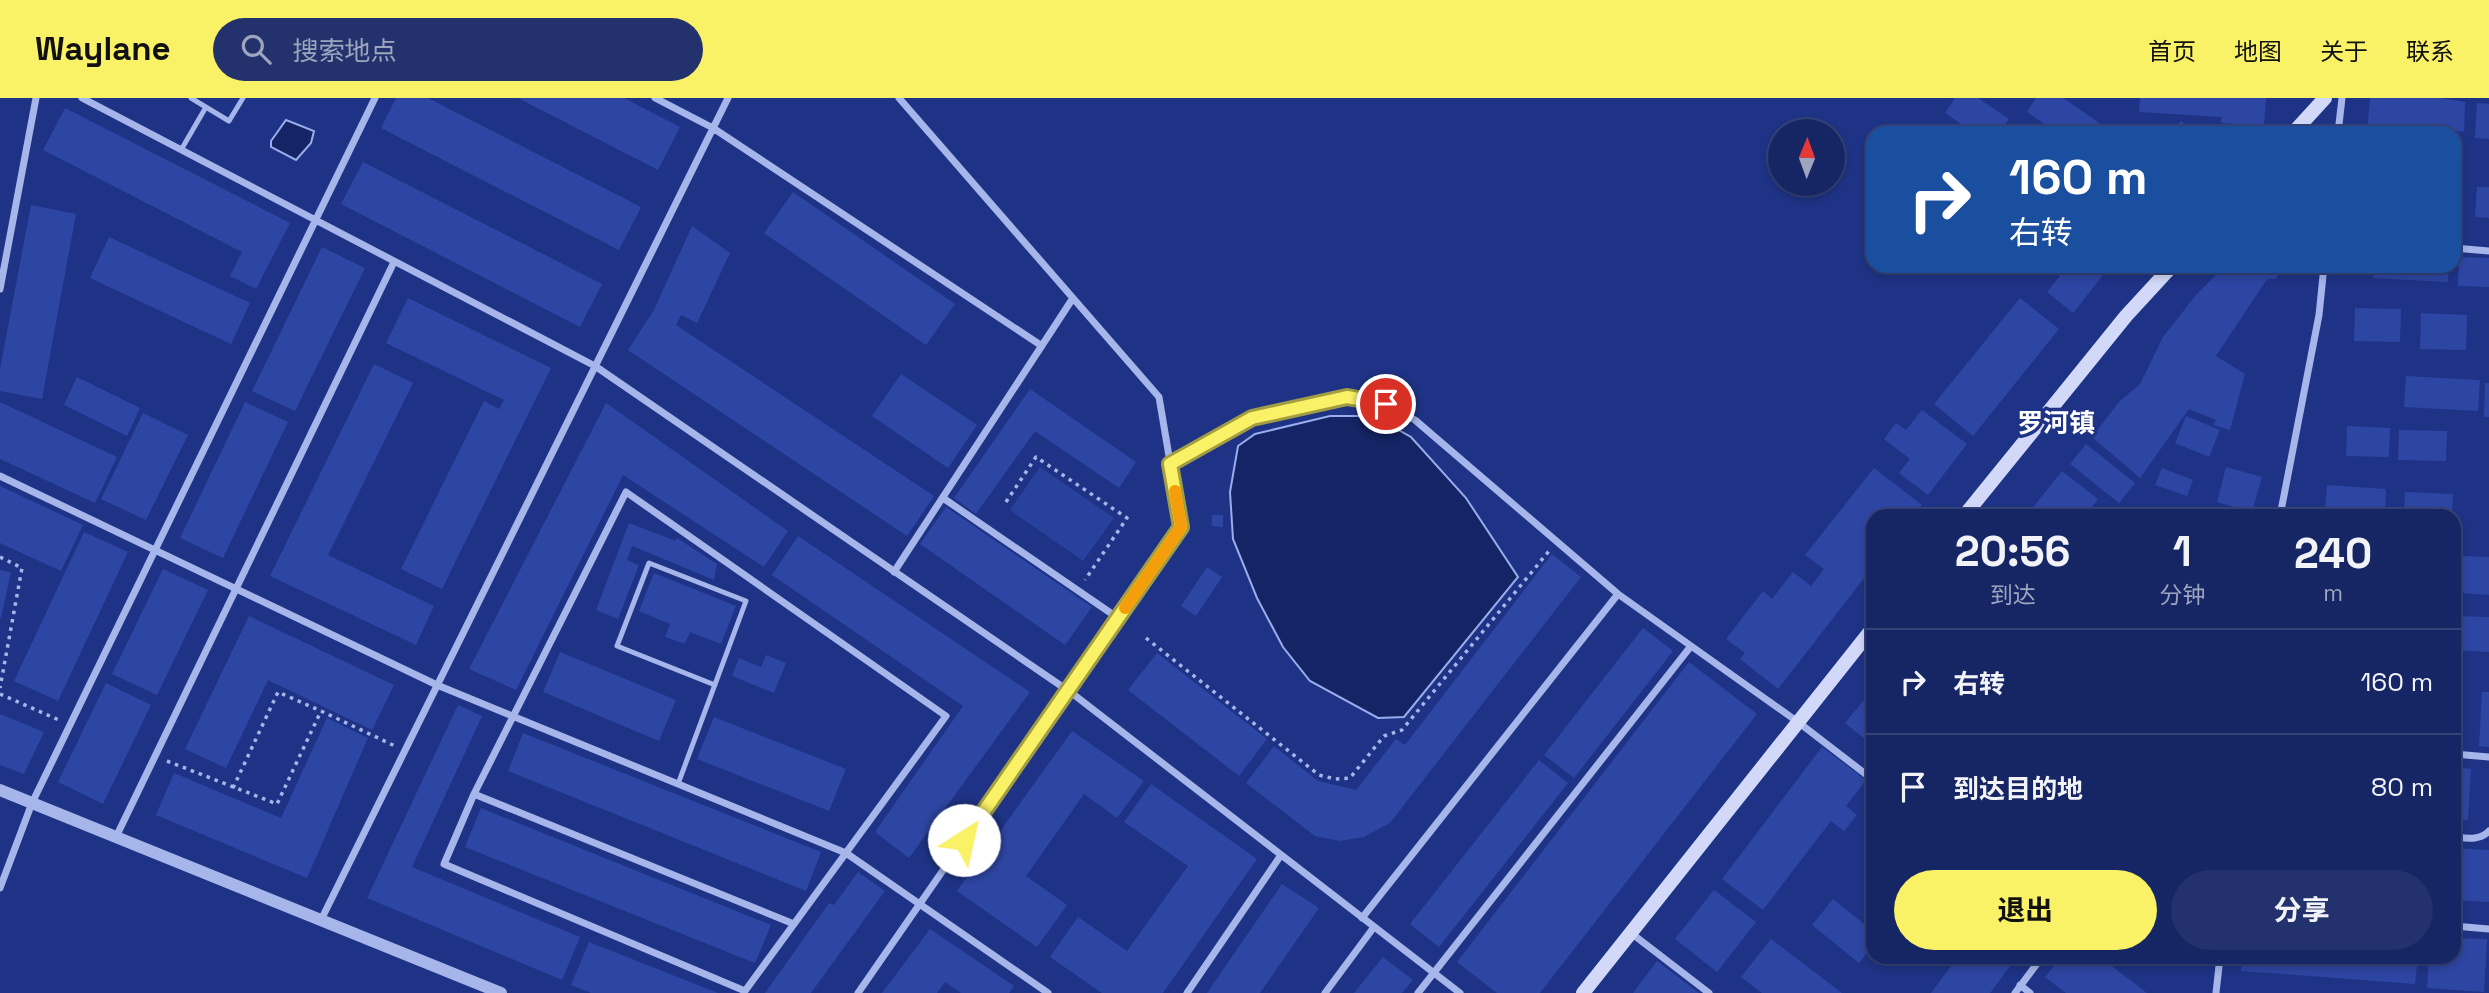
<!DOCTYPE html>
<html lang="zh">
<head>
<meta charset="utf-8">
<style>
  body { margin:0; font-family:"Space Grotesk","Noto Sans SC",sans-serif; background:#23326d; color:#f1f3f6; height:100vh; display:flex; flex-direction:column; font-size:26px; white-space:nowrap }
  * { box-sizing:border-box; margin:0 }
  p { font-size:23px; color:#9ea5bf }
  .icon { flex:none; width:38px; height:38px; fill:none; stroke:currentColor; stroke-width:2; stroke-linecap:round; stroke-linejoin:round }
  .map { position:relative; flex:1; overflow:hidden }
  .side { position:absolute; left:1866px; top:411px; width:595px; height:455px; display:flex; flex-direction:column; background:#162664; border-radius:21px; box-shadow:0 4px 10px #0003,0 0 0 2px #354378 }
  .side>* { flex:none }
  .guide { position:absolute; left:1866px; top:28px; width:595px; height:147px; border-radius:21px; box-shadow:0 4px 10px #0003,0 0 0 2px #354378; background:#1a4fa0; color:#fff; overflow:hidden }
  .needle { width:46px; rotate:1deg }
  .buttons { position:absolute; left:1768px; top:21px; display:grid; gap:14px }
  .buttons a { display:grid; place-items:center; width:77px; height:77px; border-radius:50%; background:#162664; box-shadow:0 4px 10px #0003,0 0 0 2px #354378; font-size:35px }
  .pin { position:absolute; display:grid; place-items:center; width:60px; height:60px; color:#fff; margin:-30px; border:4px solid #fff; border-radius:50%; box-shadow:0 2px 7px #0007 }
  .me { position:absolute; width:77px; margin:-38px; rotate:35deg; stroke-linejoin:round; filter:drop-shadow(0 0 5px #0008) }
  .turn { display:flex; align-items:center; gap:24px; height:147px; padding:0 28px; font-size:32px }
  .turn .icon { width:91px; height:91px; stroke-width:2.5 }
  .turn b { display:block; font-size:49px; line-height:60px }
  .eta { display:flex; justify-content:space-evenly; align-items:center; height:119px; text-align:center }
  .eta b { font-size:42px; font-weight:700; line-height:49px }
  .cta { display:flex; gap:14px; margin-top:auto; padding:14px 28px }
  .cta a { flex:1; height:80px; border-radius:42px; background:#f9f166; color:#111; font-size:28px; font-weight:700; line-height:80px; text-align:center }
  .cta a+a { background:#23326d; color:#f1f3f6 }
  ul { padding:0; list-style:none }
  li { display:flex; align-items:center; gap:21px; height:105px; padding:0 28px; border-top:2px solid #354378 }
  li div { flex:1 }
  li b { display:block; font-size:26px }
  li em { font-style:normal }
  header { display:flex; align-items:center; gap:42px; box-sizing:border-box; height:98px; padding:0 35px; background:#f9f166; color:#111 }
  header strong { font-size:33px }
  nav { display:flex; gap:38px; margin-inline-start:auto; font-size:24px }
  .search { width:490px; height:63px; background:#23326d; display:flex; align-items:center; gap:18px; box-sizing:border-box; padding:0 24px; border-radius:38px; color:#9ea5bf; font-size:26px }
  .map>svg:first-child { display:block }
  .green { fill:#28419d }
  .water { fill:#142464; stroke:#9aacec; stroke-width:2 }
  .building { fill:#2e46a3 }
  .lines { fill:none; stroke-linecap:round; stroke-linejoin:round }
  .path { stroke:#a6b5ea; stroke-width:3.5; stroke-dasharray:3.5 5; stroke-linecap:butt }
  .service { stroke:#a6b5ea; stroke-width:5 }
  .minor { stroke:#a6b5ea; stroke-width:7 }
  .tertiary { stroke:#a6b5ea; stroke-width:12 }
  .secondary { stroke:#d2d9f8; stroke-width:14 }
  .route-casing { stroke:#a29d42; stroke-width:18 }
  .route { stroke:#f9f166; stroke-width:12 }
  .slow { stroke:#f59e0b; stroke-width:12 }
  .labels { text-anchor:middle; stroke-width:7; stroke-linejoin:round; paint-order:stroke }
  .district-label { font-size:26px; font-weight:bold; fill:#fff; stroke:#1e3385 }
</style>
</head>
<body>
<header>
<strong>Waylane</strong>
<div class="search"><svg class="icon" aria-label="search" viewBox="0 0 24 24"><circle cx="10" cy="10" r="6"/><path d="M15 15l6 6"/></svg>搜索地点</div>
<nav><a>首页</a><a>地图</a><a>关于</a><a>联系</a></nav>
</header>
<div class="map">
<svg width="2489" height="895" viewBox="0 0 2489 895">
  <rect width="100%" height="100%" fill="#1e3385"/>
  <path class="green" d="M 1040,369 L 1114,420 L 1083,463 L 1010,412 Z"/>
  <path class="water" d="M 286,22 L 314,33 L 311,45 L 296,62 L 271,49 L 271,43 Z
    M 1330,318 L 1359,318 L 1393,329 L 1411,339 L 1466,400 L 1518,479 L 1404,619 L 1378,620 L 1310,583 L 1283,549 L 1257,500 L 1233,441 L 1230,394 L 1238,348 L 1255,336 Z"/>
  <path class="building" d="M 396,0 L 428,0 L 641,109 L 619,152 L 381,30 Z
    M 518,0 L 624,0 L 680,29 L 658,72 Z
    M 1955,0 L 1978,0 L 2009,21 L 1999,35 L 1974,35 L 1945,15 Z
    M 2036,0 L 2063,0 L 2111,33 L 2058,35 L 2027,14 Z
    M 2140,0 L 2266,0 L 2264,28 L 2221,25 L 2222,19 L 2139,14 Z
    M 2370,0 L 2441,0 L 2465,4 L 2464,34 L 2410,28 L 2409,35 L 2367,35 Z
    M 2477,5 L 2489,6 L 2489,41 L 2475,40 Z
    M 65,10 L 290,125 L 256,191 L 230,178 L 242,154 L 43,52 Z
    M 2181,23 L 2196,35 L 2155,35 L 2163,26 L 2172,34 Z
    M 2454,63 L 2459,63 L 2458,95 L 2454,95 Z
    M 363,64 L 602,186 L 580,229 L 341,106 Z
    M 2477,89 L 2489,89 L 2489,120 L 2475,119 Z
    M 793,94 L 955,206 L 926,247 L 764,135 Z
    M 31,107 L 76,116 L 42,301 L 0,293 L 0,271 Z
    M 692,128 L 730,155 L 697,225 L 681,217 L 676,227 L 934,398 L 907,438 L 628,252 L 654,212 Z
    M 109,139 L 250,205 L 231,246 L 90,180 Z
    M 322,149 L 365,170 L 295,313 L 252,293 Z
    M 2459,159 L 2489,160 L 2489,189 L 2458,188 Z
    M 2047,168 L 2102,168 L 2107,172 L 2073,215 L 2047,194 L 2060,178 Z
    M 2225,168 L 2283,168 L 2276,181 L 2267,181 L 2216,258 L 2245,276 L 2230,332 L 2213,327 L 2216,322 L 2189,311 L 2140,380 L 2092,339 L 2119,304 L 2140,286 L 2163,239 L 2196,197 Z
    M 2373,168 L 2449,168 L 2448,184 L 2373,180 Z
    M 408,200 L 551,270 L 442,491 L 401,471 L 484,303 L 499,311 L 504,302 L 386,245 Z
    M 2020,200 L 2059,231 L 1973,338 L 1934,306 Z
    M 2355,210 L 2401,211 L 2400,244 L 2354,243 Z
    M 2421,215 L 2467,217 L 2466,252 L 2420,251 Z
    M 374,266 L 413,285 L 328,457 L 434,508 L 416,547 L 270,478 Z
    M 901,276 L 977,327 L 948,370 L 872,318 Z
    M 2406,278 L 2480,282 L 2478,313 L 2404,309 Z
    M 77,279 L 140,310 L 127,338 L 64,307 Z
    M 2485,285 L 2489,285 L 2489,319 L 2484,319 Z
    M 1030,291 L 1136,364 L 1119,390 L 1035,333 L 976,416 L 954,400 Z
    M 0,304 L 117,359 L 95,405 L 0,361 Z
    M 245,304 L 288,324 L 223,460 L 180,440 Z
    M 606,305 L 788,433 L 764,469 L 623,377 L 516,592 L 469,571 Z
    M 1922,312 L 1967,346 L 1928,397 L 1899,375 L 1910,361 L 1884,341 L 1896,325 L 1906,332 Z
    M 143,315 L 188,337 L 146,422 L 101,401 Z
    M 2186,318 L 2220,332 L 2209,359 L 2175,345 Z
    M 2347,328 L 2390,330 L 2389,359 L 2346,358 Z
    M 2399,332 L 2447,333 L 2446,363 L 2398,362 Z
    M 2086,346 L 2135,385 L 2119,405 L 2070,366 Z
    M 2226,369 L 2262,379 L 2252,414 L 2217,404 Z
    M 1874,370 L 1922,407 L 1913,418 L 1872,418 L 1872,470 L 1778,591 L 1740,561 L 1745,555 L 1726,541 L 1763,493 L 1772,501 L 1793,474 L 1811,488 L 1824,471 L 1805,457 Z
    M 2162,370 L 2193,382 L 2187,398 L 2155,387 Z
    M 2062,373 L 2098,401 L 2085,418 L 2026,418 Z
    M 2327,387 L 2386,391 L 2385,416 L 2325,414 Z
    M 0,388 L 83,427 L 61,473 L 0,445 Z
    M 2405,394 L 2453,396 L 2452,418 L 2404,418 Z
    M 946,409 L 1092,509 L 1065,547 L 920,446 Z
    M 1212,417 L 1223,417 L 1223,429 L 1212,428 Z
    M 629,425 L 676,443 L 677,440 L 717,466 L 714,482 L 632,448 L 627,462 L 639,467 L 618,521 L 596,512 Z
    M 84,434 L 128,454 L 58,603 L 14,583 Z
    M 798,438 L 1030,594 L 909,760 L 875,734 L 963,608 L 772,477 Z
    M 1552,456 L 1581,479 L 1390,725 L 1364,739 L 1340,743 L 1315,738 L 1246,685 L 1274,648 L 1318,683 L 1356,692 L 1396,641 L 1405,647 Z
    M 2463,458 L 2489,459 L 2489,497 L 2462,495 Z
    M 1207,469 L 1222,479 L 1196,518 L 1181,508 Z
    M 163,471 L 208,492 L 157,597 L 112,576 Z
    M 0,472 L 11,474 L 1,520 L 0,520 Z
    M 654,475 L 736,508 L 721,546 L 690,534 L 685,546 L 665,539 L 670,526 L 639,513 Z
    M 249,518 L 394,587 L 372,632 L 268,582 L 226,670 L 185,651 Z
    M 2454,518 L 2489,519 L 2489,554 L 2454,552 Z
    M 1643,530 L 1673,553 L 1574,680 L 1544,657 Z
    M 560,554 L 676,602 L 659,643 L 543,594 Z
    M 1157,555 L 1267,641 L 1239,678 L 1128,592 Z
    M 766,557 L 786,565 L 774,595 L 732,578 L 739,560 L 761,569 Z
    M 1689,564 L 1757,616 L 1540,895 L 1497,895 L 1457,864 Z
    M 106,585 L 151,607 L 103,706 L 58,684 Z
    M 2482,594 L 2489,594 L 2489,649 L 2479,648 Z
    M 1869,596 L 1872,599 L 1872,647 L 1845,625 Z
    M 458,607 L 482,618 L 412,769 L 580,839 L 562,882 L 367,800 Z
    M 0,616 L 44,634 L 24,676 L 0,667 Z
    M 714,619 L 846,671 L 829,713 L 697,661 Z
    M 327,620 L 368,640 L 307,780 L 156,717 L 174,675 L 281,720 Z
    M 1072,633 L 1144,683 L 1117,720 L 1084,696 L 1026,778 L 1067,807 L 1037,849 L 957,793 Z
    M 523,635 L 821,754 L 806,793 L 508,673 Z
    M 1822,649 L 1866,682 L 1846,708 L 1857,717 L 1844,733 L 1831,723 L 1763,812 L 1722,781 Z
    M 1539,662 L 1568,685 L 1439,849 L 1410,826 Z
    M 2454,669 L 2471,671 L 2468,722 L 2454,721 Z
    M 1151,686 L 1257,761 L 1163,895 L 1102,895 L 1050,859 L 1078,819 L 1127,853 L 1188,768 L 1124,724 Z
    M 481,710 L 771,827 L 755,865 L 465,749 Z
    M 2454,750 L 2489,752 L 2489,804 L 2454,802 Z
    M 858,774 L 885,793 L 811,895 L 765,895 L 829,805 L 834,807 Z
    M 1282,786 L 1319,810 L 1260,895 L 1207,895 Z
    M 1714,792 L 1756,824 L 1717,874 L 1675,841 Z
    M 1833,801 L 1872,832 L 1872,848 L 1859,865 L 1812,827 Z
    M 930,831 L 1014,888 L 1009,895 L 961,895 L 945,884 L 937,895 L 882,895 Z
    M 2454,840 L 2487,841 L 2484,894 L 2427,890 L 2429,859 L 2454,859 Z
    M 1771,841 L 1842,895 L 1762,895 L 1741,879 Z
    M 589,844 L 718,895 L 591,895 L 571,887 Z
    M 1383,859 L 1413,882 L 1402,895 L 1354,895 Z
    M 1958,859 L 2017,859 L 1990,895 L 1931,895 Z
    M 2061,859 L 2100,859 L 2147,895 L 2066,895 L 2045,879 Z
    M 2242,859 L 2418,859 L 2415,886 L 2241,873 Z
    M 1657,863 L 1699,895 L 1633,895 Z"/>
  <g class="lines">
    <path class="path" d="M 1006,404 L 1036,359 L 1127,420 L 1085,482
      M 0,459 L 22,470 L 0,590
      M 1146,540 L 1319,677 L 1335,681 L 1350,680 L 1384,638 L 1402,632 L 1549,453
      M 0,596 L 59,622
      M 167,663 L 277,706 L 321,613 L 395,648
      M 233,690 L 278,594 L 321,613"/>
    <path class="service" d="M 191,0 L 229,23 L 243,0
      M 181,52 L 206,9
      M 678,686 L 746,503 L 649,465 L 617,548 L 715,587"/>
    <path class="minor" d="M 82,0 L 595,268 L 1073,596 L 1460,895
      M 655,0 L 713,30 L 1042,248
      M 2338,35 L 2342,0
      M 2454,150 L 2489,153
      M 0,191 L 36,0
      M 1170,366 L 1253,320 L 1347,299 L 1386,306 L 1415,322 L 1618,496 L 1798,624 L 1872,681
      M 0,378 L 437,587 L 846,755 L 1048,895
      M 626,394 L 946,618 L 745,893 L 444,766 L 474,696 Z
      M 943,400 L 1118,520
      M 2280,418 L 2319,217 L 2324,168
      M 894,474 L 1073,200
      M 2454,656 L 2489,659
      M 474,696 L 794,826
      M 116,739 L 394,164
      M 2454,739 C 2466,740 2480,743 2489,733
      M 0,790 L 32,705 L 375,0
      M 1362,820 L 1618,496
      M 321,822 L 728,0
      M 2454,828 L 2489,831
      M 1631,835 L 1709,895
      M 2020,887 L 2030,895
      M 858,895 L 1181,429 L 1159,299 L 899,0
      M 1187,895 L 1281,757
      M 1325,895 L 1374,829
      M 1418,895 L 1691,548
      M 2015,895 L 2042,859
      M 2216,895 L 2220,859"/>
    <path class="tertiary" d="M 0,692 L 501,895"/>
    <path class="secondary" d="M 2293,35 L 2325,0
      M 1964,418 L 2126,218 L 2172,168
      M 1583,895 L 1872,531"/>
  </g>
  <g class="lines">
    <defs>
      <path id="route" d="M 964,742 L 1181,429 L 1170,366 L 1252,320 L 1347,299 L 1386,306"/>
    </defs>
    <use href="#route" class="route-casing"/>
    <use href="#route" class="route"/>
    <path class="slow" d="M 1125,510 L 1181,429 L 1175,393"/>
  </g>
  <g class="labels">
    <g class="district-label">
      <text x="2056" y="334">罗河镇</text>
    </g>
  </g>
</svg>
<div class="buttons">
<a><svg class="needle" viewBox="-14 -14 28 28"><path d="M0-13l5 13h-10z" fill="#e53935"/><path d="M0 13l5-13h-10z" fill="#9ea5bf"/></svg></a>
</div>
<div class="pin" style="left:1386px;top:306px;background:#d93025"><svg class="icon" aria-label="arrive" viewBox="0 0 24 24"><path d="M6 21V4h12l-3 4 3 4H6"/></svg></div>
<svg class="me" style="left:964px;top:742px" viewBox="-20 -20 40 40"><circle r="19" fill="#fff"/><path d="M0-13L10 11 0 6-10 11z" fill="#f9f166"/></svg>
<div class="guide">
<div class="turn"><svg class="icon" aria-label="right" viewBox="0 0 24 24"><path d="M7 20v-9h11M14 6l5 5-5 5"/></svg><div><b>160 m</b>右转</div></div>
</div>
<section class="side">
<div class="eta">
<div><b>20:56</b><p>到达</p></div>
<div><b>1</b><p>分钟</p></div>
<div><b>240</b><p>m</p></div>
</div>
<ul>
<li><svg class="icon" aria-label="right" viewBox="0 0 24 24"><path d="M7 20v-9h11M14 6l5 5-5 5"/></svg><div><b>右转</b></div><em>160 m</em></li>
<li><svg class="icon" aria-label="arrive" viewBox="0 0 24 24"><path d="M6 21V4h12l-3 4 3 4H6"/></svg><div><b>到达目的地</b></div><em>80 m</em></li>
</ul>
<div class="cta"><a>退出</a><a>分享</a></div>
</section>
</div>
</body>
</html>
